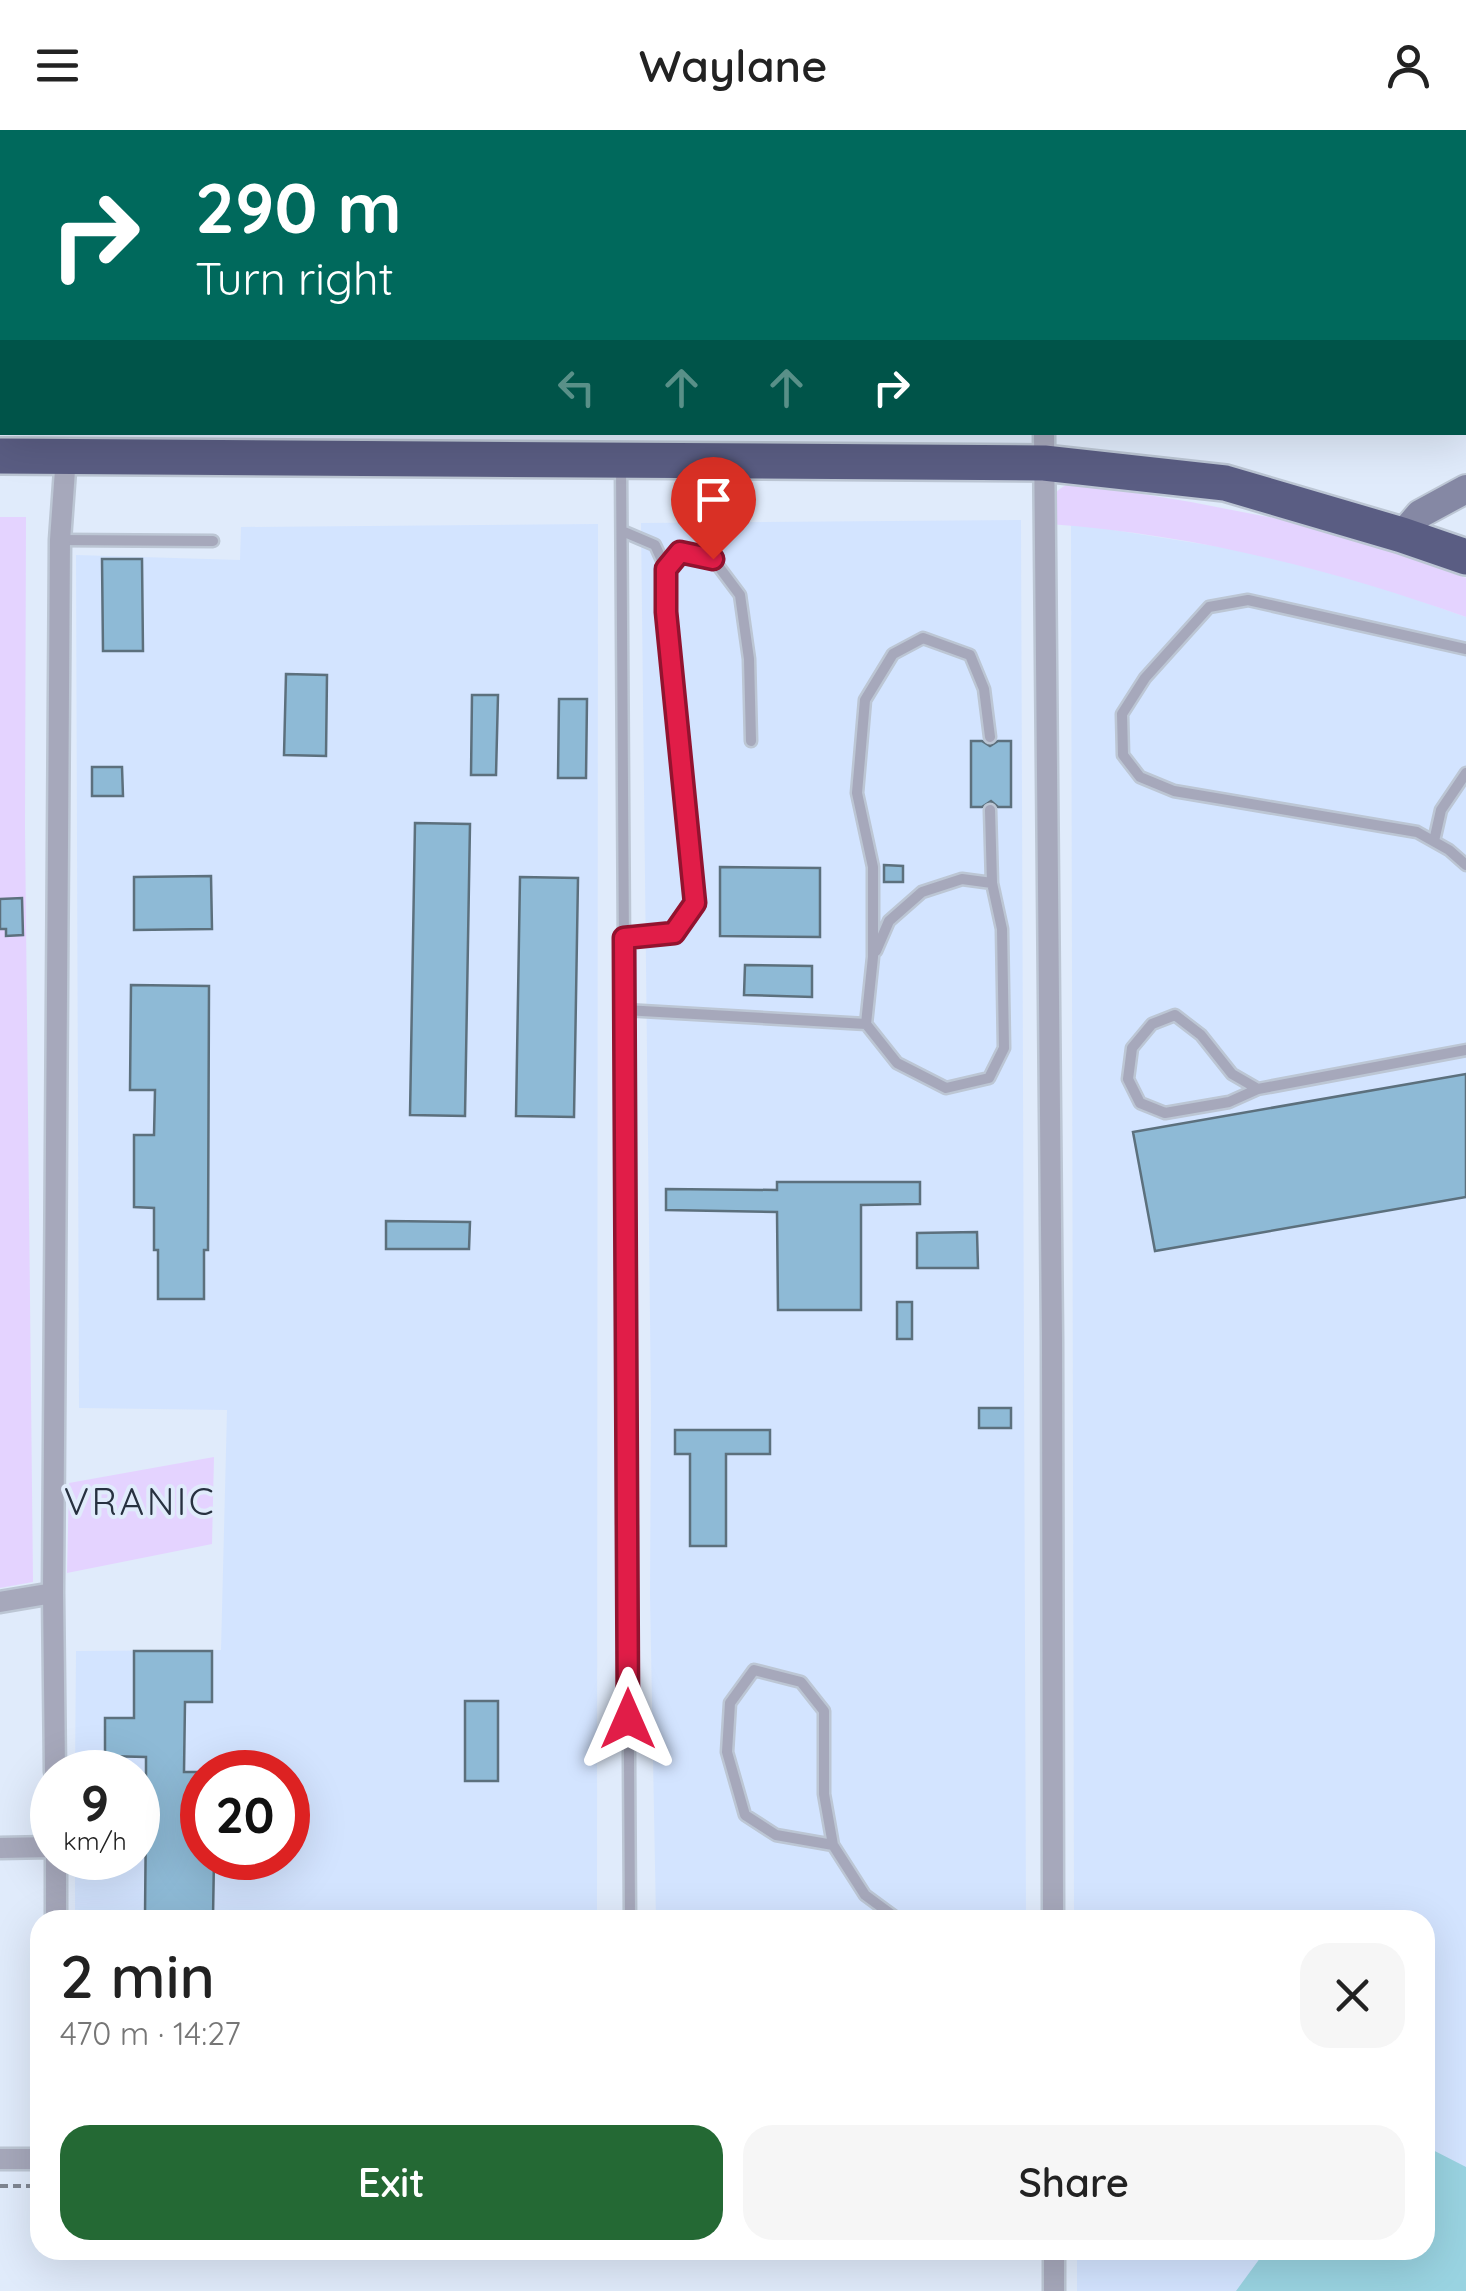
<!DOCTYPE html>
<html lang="en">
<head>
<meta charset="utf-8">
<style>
  body { margin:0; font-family:Quicksand,sans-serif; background:#f6f6f6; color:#222; height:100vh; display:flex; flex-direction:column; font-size:38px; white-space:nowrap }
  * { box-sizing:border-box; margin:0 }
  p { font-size:32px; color:#767676 }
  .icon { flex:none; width:55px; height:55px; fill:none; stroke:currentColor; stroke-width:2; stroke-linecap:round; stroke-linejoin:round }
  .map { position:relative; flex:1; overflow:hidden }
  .details { position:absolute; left:30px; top:1780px; width:1405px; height:350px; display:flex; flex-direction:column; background:#fff; border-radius:30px; box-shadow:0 10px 40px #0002 }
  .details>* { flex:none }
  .guide { position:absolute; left:0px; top:0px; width:1468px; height:305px; box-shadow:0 10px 40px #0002; background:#00695c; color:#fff; overflow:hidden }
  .speed { position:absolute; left:30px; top:1620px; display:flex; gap:20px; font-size:50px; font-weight:700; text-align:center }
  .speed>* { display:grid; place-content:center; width:130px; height:130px; border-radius:50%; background:#fff; box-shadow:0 10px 40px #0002; line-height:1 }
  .speed small { font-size:25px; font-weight:400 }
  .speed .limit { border:15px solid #d22; background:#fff; color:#111 }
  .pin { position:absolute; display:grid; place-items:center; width:85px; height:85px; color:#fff; margin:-102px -42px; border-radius:50% 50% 50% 0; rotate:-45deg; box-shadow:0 0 10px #0007 }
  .pin .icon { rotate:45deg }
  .me { position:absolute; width:110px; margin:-55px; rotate:0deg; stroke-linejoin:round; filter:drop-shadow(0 0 8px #0008) }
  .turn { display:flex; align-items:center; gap:35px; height:210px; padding:0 30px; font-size:45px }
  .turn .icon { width:130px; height:130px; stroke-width:2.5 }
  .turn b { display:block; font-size:70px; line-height:85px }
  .lanes { display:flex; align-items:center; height:95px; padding:0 30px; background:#0003; justify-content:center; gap:50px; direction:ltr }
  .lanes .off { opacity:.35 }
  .round { display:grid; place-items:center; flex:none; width:105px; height:105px; border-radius:30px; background:#f6f6f6 }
  .summary { display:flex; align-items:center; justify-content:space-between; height:170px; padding:0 30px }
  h1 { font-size:60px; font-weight:600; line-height:75px }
  .cta { display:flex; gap:20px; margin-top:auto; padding:20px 30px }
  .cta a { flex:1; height:115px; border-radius:30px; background:#246934; color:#fff; font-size:40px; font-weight:600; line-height:115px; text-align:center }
  .cta a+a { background:#f6f6f6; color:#222 }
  header { display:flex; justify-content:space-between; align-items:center; height:130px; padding:0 30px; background:#fff; font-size:45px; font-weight:600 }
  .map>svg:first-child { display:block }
  .built { fill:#d3e4ff; fill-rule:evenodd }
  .green { fill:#e4d3ff }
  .water { fill:#99d3e1 }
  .building { fill:#8ebad6; stroke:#5c707d; stroke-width:2.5 }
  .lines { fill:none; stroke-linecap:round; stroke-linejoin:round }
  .lane-casing { stroke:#bcc6d4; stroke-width:15 }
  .street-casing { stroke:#bcc6d4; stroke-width:25 }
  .secondary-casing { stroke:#bcc6d4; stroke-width:32 }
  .highway-casing { stroke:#bcc6d4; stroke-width:40 }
  .path { stroke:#7f8692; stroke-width:4; stroke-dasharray:8 5; stroke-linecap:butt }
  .lane { stroke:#a6a8bb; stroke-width:10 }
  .street { stroke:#a6a8bb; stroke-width:20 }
  .secondary { stroke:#8588a4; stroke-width:28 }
  .highway { stroke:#5a5d83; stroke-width:35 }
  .route-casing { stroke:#92132f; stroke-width:25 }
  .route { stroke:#e11d48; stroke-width:18 }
  .labels { text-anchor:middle; stroke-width:8; stroke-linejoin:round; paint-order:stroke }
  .neighbourhood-label { font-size:38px; letter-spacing:2.5px; fill:#273140; stroke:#e0ebfb }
</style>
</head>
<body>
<header><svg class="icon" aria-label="menu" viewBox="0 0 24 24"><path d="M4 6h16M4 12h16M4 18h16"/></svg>Waylane<svg class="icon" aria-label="person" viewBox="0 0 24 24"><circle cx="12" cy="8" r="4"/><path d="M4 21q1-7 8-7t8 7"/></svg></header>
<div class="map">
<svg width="1466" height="2161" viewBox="0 0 1466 2161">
  <rect width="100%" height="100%" fill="#e0ebfb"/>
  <path class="built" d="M 1021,390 L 1026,1790 L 656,1790 L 650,1465 L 651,1276 L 641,393 Z
    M 598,394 L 597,1790 L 75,1790 L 75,1728 L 138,1728 L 138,1642 L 75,1642 L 76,1521 L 221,1520 L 227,1280 L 79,1278 L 76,425 L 240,430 L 241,397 ZM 202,1642 L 288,1642 L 288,1728 L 202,1728 Z
    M 1071,395 L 1101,398 L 1252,422 L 1384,458 L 1466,487 L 1466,2161 L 1077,2161 L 1077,2120 L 1425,2120 L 1425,1790 L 1074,1790 Z"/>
  <path class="green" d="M 1067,355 L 1093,356 L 1191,372 L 1283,390 L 1389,421 L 1466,448 L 1466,487 C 1331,439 1192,404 1049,394 C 1051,377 1050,361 1067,355 Z
    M 0,387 L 26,387 L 25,698 L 33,1452 L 0,1458 Z
    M 214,1327 L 212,1414 L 67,1443 L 69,1353 Z"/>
  <path class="water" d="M 1425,2016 L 1466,2037 L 1466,2161 L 1236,2161 L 1266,2120 L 1425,2120 Z"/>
  <path class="building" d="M 102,429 L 142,429 L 143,521 L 103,521 Z
    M 286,544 L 327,545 L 326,626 L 284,625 Z
    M 472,565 L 498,565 L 496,645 L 471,645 Z
    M 559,569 L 587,569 L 586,648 L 558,648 Z
    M 971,611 L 982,611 L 990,616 L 998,611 L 1011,611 L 1011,677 L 998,677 L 991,671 L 982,677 L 971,677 Z
    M 92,637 L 122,637 L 123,666 L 92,666 Z
    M 415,693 L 470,694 L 465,986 L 410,985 Z
    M 884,735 L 903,736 L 903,752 L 884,752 Z
    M 720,737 L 820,738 L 820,807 L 720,806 Z
    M 211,746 L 212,799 L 134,800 L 134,747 Z
    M 520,747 L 578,748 L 574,987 L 516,986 Z
    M 22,768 L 23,805 L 6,806 L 6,799 L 0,799 L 0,769 Z
    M 745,835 L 812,836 L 812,867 L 744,865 Z
    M 131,855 L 209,856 L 208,1120 L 204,1120 L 204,1169 L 158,1169 L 158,1120 L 154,1120 L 154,1078 L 134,1077 L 134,1005 L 154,1005 L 155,960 L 130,960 Z
    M 1466,944 L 1466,1067 L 1155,1121 L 1133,1002 Z
    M 777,1052 L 920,1052 L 920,1074 L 861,1075 L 861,1180 L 778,1180 L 777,1082 L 666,1080 L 666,1059 L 777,1060 Z
    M 386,1091 L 470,1092 L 469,1119 L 386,1119 Z
    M 977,1102 L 978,1138 L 917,1138 L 917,1103 Z
    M 897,1172 L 912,1172 L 912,1209 L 897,1209 Z
    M 979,1278 L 1011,1278 L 1011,1298 L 979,1298 Z
    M 675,1300 L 770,1300 L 770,1324 L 726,1324 L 726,1416 L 690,1416 L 690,1324 L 675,1324 Z
    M 134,1521 L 212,1521 L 212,1572 L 185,1572 L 184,1642 L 202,1642 L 202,1728 L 214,1728 L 213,1787 L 145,1786 L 146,1680 L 138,1680 L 138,1665 L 146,1664 L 146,1627 L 105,1626 L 105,1588 L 134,1588 Z
    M 465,1571 L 498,1571 L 498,1651 L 465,1651 Z"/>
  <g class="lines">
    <defs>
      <path id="lane" d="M 283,2 L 283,0
        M 621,335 L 630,1790
        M 622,401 L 655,415 L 666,439
        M 60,410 L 213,411
        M 1466,519 L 1248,470 L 1209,477 L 1145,548 L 1122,584 L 1123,625 L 1140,647 L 1174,661 L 1417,702 L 1449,720 L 1466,735
        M 990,607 L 984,559 L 970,525 L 923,508 L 893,524 L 865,570 L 857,663 L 873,737 L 873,827 L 866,894 L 897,933 L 946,958 L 989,948 L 1004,918 L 1002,799 L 992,753 L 990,680
        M 1434,711 L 1441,680 L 1466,643
        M 624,808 L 673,803 L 695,773 L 666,482 L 666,439 L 680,423 L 713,429 L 740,465 L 749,529 L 751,611
        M 876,821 L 889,791 L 922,762 L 962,749 L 992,753
        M 625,880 L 866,894
        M 1258,959 L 1232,944 L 1201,905 L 1175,885 L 1152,894 L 1132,918 L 1128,949 L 1140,973 L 1165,983 L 1229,972 L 1258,959 L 1466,920
        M 833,1715 L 776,1705 L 745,1685 L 727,1622 L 730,1573 L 754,1540 L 801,1552 L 824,1581 L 824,1664 L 833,1715 L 865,1765 L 899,1790"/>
      <path id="street" d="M 126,2 L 126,0
        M 1046,2 L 1046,0
        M 0,245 L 2,245
        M 1044,302 L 1052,1210 L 1053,1790
        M 0,1472 L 53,1463
        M 55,1642 L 53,1463 L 60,410 L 66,326
        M 0,1718 L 52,1717
        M 56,1790 L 56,1728
        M 0,2029 L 40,2029
        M 1054,2120 L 1054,2161"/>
      <path id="secondary" d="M 1402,405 L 1420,384 L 1466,359"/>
      <path id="highway" d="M 0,326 L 1044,333 L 1225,353 L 1402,405 L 1466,427"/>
    </defs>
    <use href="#lane" class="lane-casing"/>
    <use href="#street" class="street-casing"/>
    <use href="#secondary" class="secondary-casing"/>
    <use href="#highway" class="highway-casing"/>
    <path class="path" d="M 0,2056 L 40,2056"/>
    <use href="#lane" class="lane"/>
    <use href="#street" class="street"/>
    <use href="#secondary" class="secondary"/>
    <use href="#highway" class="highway"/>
  </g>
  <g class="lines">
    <defs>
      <path id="route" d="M 628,1589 L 624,808 L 674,803 L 695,773 L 666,482 L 666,439 L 680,422 L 713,429"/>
    </defs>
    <use href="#route" class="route-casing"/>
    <use href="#route" class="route"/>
  </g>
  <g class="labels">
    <g class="neighbourhood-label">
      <text x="140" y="1385">VRANIC</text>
    </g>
  </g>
</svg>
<div class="speed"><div>9<small>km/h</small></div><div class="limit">20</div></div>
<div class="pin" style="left:713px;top:429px;background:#d93025"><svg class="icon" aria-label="arrive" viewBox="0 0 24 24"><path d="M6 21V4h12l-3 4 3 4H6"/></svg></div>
<svg class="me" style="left:628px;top:1589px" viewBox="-20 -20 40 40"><path d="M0-17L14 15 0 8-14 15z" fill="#e11d48" stroke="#fff" stroke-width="4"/></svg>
<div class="guide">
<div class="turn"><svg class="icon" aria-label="right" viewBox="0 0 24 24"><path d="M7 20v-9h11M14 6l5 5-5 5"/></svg><div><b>290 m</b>Turn right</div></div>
<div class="lanes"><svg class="icon off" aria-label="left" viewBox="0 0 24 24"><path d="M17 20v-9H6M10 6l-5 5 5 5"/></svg><svg class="icon off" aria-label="ahead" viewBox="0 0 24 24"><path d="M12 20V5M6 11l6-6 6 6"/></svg><svg class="icon off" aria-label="ahead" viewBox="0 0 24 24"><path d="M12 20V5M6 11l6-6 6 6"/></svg><svg class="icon" aria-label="right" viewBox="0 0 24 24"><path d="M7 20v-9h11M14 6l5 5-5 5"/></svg></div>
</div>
<section class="details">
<div class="summary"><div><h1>2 min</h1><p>470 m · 14:27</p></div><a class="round"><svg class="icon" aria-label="close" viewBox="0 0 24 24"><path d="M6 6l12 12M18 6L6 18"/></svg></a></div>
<div class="cta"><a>Exit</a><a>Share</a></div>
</section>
</div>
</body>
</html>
